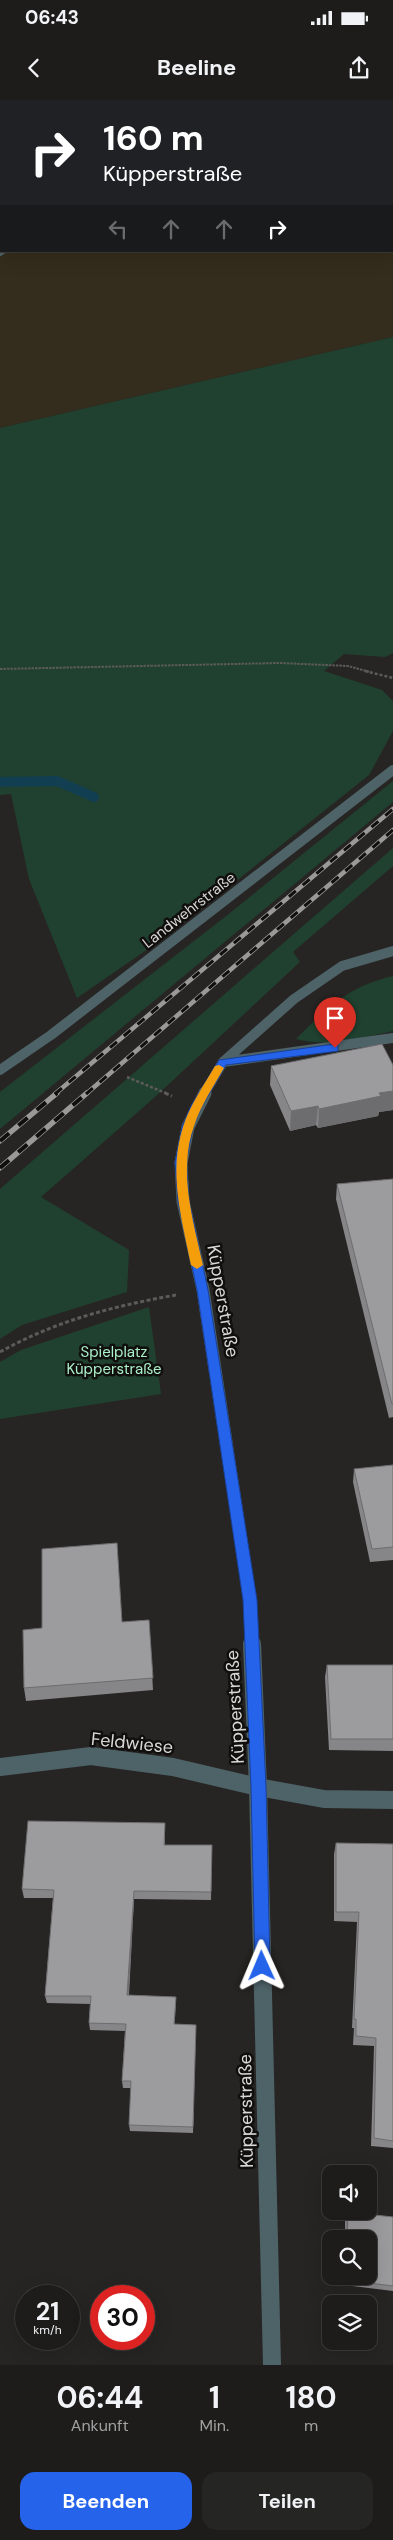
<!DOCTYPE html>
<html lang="de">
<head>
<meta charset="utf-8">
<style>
  body { margin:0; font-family:"DM Sans",sans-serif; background:#252523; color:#f1f3f6; height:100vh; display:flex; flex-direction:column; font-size:19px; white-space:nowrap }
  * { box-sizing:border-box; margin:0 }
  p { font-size:16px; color:#a0a1a2 }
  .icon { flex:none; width:28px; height:28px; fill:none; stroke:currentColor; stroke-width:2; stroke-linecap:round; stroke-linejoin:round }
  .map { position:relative; height:2265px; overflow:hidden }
  .drawer { display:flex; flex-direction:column; background:#1d1c1a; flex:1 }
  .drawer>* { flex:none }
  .top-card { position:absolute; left:0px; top:0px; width:394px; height:152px; box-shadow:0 5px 20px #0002,0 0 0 1px #3b3a39; background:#202124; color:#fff; overflow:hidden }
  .buttons { position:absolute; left:322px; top:2065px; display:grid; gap:10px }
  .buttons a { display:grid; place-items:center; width:55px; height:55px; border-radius:10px; background:#1d1c1a; box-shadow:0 5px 20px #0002,0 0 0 1px #3b3a39; font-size:25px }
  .speed { position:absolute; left:15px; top:2185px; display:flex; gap:10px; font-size:25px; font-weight:700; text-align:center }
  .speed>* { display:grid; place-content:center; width:65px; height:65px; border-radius:50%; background:#1d1c1a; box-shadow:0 5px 20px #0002,0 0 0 1px #3b3a39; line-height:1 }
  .speed small { font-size:12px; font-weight:400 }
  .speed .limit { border:8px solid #d22; background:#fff; color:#111 }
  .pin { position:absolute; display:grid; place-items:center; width:42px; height:42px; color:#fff; margin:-51px -21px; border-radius:50% 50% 50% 0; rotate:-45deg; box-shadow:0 0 5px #0007 }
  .pin .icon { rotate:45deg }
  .me { position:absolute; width:55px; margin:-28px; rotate:359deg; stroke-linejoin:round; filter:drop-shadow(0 0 4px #0008) }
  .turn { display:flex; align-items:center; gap:18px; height:105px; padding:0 20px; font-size:22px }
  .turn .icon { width:65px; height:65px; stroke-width:2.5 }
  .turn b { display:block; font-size:35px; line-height:42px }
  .lanes { display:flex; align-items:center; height:48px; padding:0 20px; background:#0003; justify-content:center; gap:25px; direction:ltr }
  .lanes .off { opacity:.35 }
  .eta { display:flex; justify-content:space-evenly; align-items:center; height:85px; text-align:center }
  .eta b { font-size:30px; font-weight:700; line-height:35px }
  .button { display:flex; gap:10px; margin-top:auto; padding:10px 20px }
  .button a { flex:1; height:58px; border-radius:15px; background:#2563eb; color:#fff; font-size:20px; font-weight:700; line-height:58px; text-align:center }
  .button a+a { background:#252523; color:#f1f3f6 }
  .status { display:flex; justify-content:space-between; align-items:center; height:35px; padding:0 25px; background:#1d1c1a; direction:ltr }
  .status svg { height:14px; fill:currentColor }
  header { display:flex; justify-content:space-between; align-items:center; height:65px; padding:0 20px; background:#1d1c1a; font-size:22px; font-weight:700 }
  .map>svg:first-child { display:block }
  .industrial { fill:#342c1c; fill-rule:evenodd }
  .green { fill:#20412f }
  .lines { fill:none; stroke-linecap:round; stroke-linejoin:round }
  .stream { stroke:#123e51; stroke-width:10 }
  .path-far2 { stroke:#5d5b59; stroke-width:2; stroke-dasharray:2.5 1; stroke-linecap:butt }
  .path-far1 { stroke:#5d5b59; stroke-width:2.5; stroke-dasharray:3 2; stroke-linecap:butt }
  .path { stroke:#5d5b59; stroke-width:3; stroke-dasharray:4 2.5; stroke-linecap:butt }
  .minor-far3 { stroke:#4e6368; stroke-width:6 }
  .minor-far2 { stroke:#4e6368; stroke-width:10 }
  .minor-far1 { stroke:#4e6368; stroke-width:13 }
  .minor { stroke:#4e6368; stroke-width:18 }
  .rail-far1-casing { stroke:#9b9998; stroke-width:4.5 }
  .rail-casing { stroke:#9b9998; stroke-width:5.5 }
  .rail-far1 { stroke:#100f0e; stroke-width:3; stroke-dasharray:9; stroke-linecap:butt }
  .rail { stroke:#100f0e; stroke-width:4; stroke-dasharray:12; stroke-linecap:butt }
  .wall { fill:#868588 }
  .shaded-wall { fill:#6d6c6f }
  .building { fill:#9c9b9e; stroke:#6d6c6f }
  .route { fill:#2563eb; stroke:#184099 }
  .slow { fill:#f59e0b }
  .labels { text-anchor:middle; stroke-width:5; stroke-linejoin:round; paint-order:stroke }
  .street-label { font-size:15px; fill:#d9d8d7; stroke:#100f0e }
  .park-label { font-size:15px; fill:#aaf0c8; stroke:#100f0e }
  .near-street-label { font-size:18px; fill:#d9d8d7; stroke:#100f0e }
</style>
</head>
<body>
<div class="status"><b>06:43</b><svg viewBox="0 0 49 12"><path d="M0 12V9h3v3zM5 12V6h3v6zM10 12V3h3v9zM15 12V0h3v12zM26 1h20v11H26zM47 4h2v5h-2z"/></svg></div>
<header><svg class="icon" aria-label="back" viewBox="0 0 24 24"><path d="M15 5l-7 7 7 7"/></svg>Beeline<svg class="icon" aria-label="share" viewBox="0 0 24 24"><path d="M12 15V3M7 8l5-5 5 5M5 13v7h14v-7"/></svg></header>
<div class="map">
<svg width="393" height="2265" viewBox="0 0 393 2265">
  <rect width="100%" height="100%" fill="#272523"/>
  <path class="industrial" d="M 0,0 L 393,0 L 393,237 L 0,328 ZM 1,1 L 392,1 L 392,151 L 1,151 Z"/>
  <path class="green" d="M 393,237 L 393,553 L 385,557 L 344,554 L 324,571 L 382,590 L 393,601 L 393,631 L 369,675 L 171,833 L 77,898 L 29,779 L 11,694 L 0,695 L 0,328 Z
    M 393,681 L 393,702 L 0,1029 L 0,992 L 230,813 Z
    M 393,748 L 393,766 L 293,852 L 300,862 L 155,997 L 41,1097 L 129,1150 L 127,1192 L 22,1225 L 0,1239 L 0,1089 Z
    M 393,876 L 393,931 C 362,938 327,947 296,939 C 327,908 349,886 393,876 Z
    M 149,1207 L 161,1294 L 0,1319 L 0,1262 L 21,1250 Z"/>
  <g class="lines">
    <path class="stream" d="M 0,682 L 57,681 L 94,697"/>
    <path class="path-far2" d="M 0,569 L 280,563 L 348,566 L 370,572"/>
    <path class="path-far1" d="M 365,571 L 393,578
      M 127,977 L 168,994"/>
    <path class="path" d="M 165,993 L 172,996
      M 0,1252 C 55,1221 114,1206 176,1195"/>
    <path class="minor-far3" d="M 160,1 L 165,0
      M 0,153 L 3,151"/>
    <path class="minor-far2" d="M 223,962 L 393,938
      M 0,970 L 51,935 L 393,670
      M 204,994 L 223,962 L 294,899 L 342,866 L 393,851"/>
    <path class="minor-far1" d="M 205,993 L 188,1027 L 181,1063 L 183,1101 L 203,1190 L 250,1500 L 252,1546"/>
    <path class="minor" d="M 252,1544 L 258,1687 L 272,2265
      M 0,1667 L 91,1656 L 173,1667 L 258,1687 L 324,1699 L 393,1700"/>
    <defs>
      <path id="rail-far1" d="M 55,994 L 393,709
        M 86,994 L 393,730"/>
      <path id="rail" d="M 0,1041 L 57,993
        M 0,1068 L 87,993"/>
    </defs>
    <use href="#rail-far1" class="rail-far1-casing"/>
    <use href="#rail" class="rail-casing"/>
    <use href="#rail-far1" class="rail-far1"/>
    <use href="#rail" class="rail"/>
  </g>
  <path class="wall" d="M 365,0 L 393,0 L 393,12 L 392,1 L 368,1 Z
    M 0,27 L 1,27 L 1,130 L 0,129 Z
    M 393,965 L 393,1010 L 379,1012 L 378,1016 L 318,1028 L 316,1025 L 290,1031 L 270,985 L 271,966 Z
    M 393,1079 L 393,1317 L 389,1318 L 336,1099 L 337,1084 Z
    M 393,1365 L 393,1460 L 370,1462 L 353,1382 L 354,1369 Z
    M 149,1520 L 153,1590 L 26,1601 L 24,1588 L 122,1522 Z
    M 327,1565 L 393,1565 L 393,1651 L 329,1650 L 325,1577 Z
    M 165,1723 L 165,1745 L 212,1745 L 211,1800 L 134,1799 L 129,1895 L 176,1897 L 174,1924 L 196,1925 L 193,2033 L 130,2031 L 129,2025 L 131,1988 L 123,1988 L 122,1981 L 125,1931 L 90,1930 L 89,1923 L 90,1904 L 47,1903 L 45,1896 L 53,1798 L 24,1798 L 22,1789 Z
    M 336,1743 L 393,1744 L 393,2048 L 371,2046 L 374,1946 L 353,1945 L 354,1928 L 352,1928 L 357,1822 L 334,1821 L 334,1754 Z
    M 348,2112 L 393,2117 L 393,2191 L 344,2185 L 344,2176 L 369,2176 L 369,2139 L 345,2139 L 345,2118 Z"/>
  <path class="shaded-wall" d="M 393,991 L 393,1010 L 379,1012 L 378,1016 L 318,1028 L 319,1009 L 379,993 Z
    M 318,1006 L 316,1025 L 290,1031 L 291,1011 Z
    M 134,1791 L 134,1799 L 128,1903 L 127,1895 Z
    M 176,1897 L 176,1905 L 174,1931 L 174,1924 Z"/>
  <path class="building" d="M 0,27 L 1,27 L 1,116 L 0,115 Z
    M 382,944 L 393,965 L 393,991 L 379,993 L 381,996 L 319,1009 L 318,1006 L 291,1011 L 271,966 Z
    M 393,1079 L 393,1304 L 392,1304 L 337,1084 Z
    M 393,1365 L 393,1447 L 372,1449 L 354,1369 Z
    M 117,1443 L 122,1522 L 149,1520 L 153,1578 L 24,1588 L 23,1530 L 42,1528 L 42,1449 Z
    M 327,1565 L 393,1565 L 393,1639 L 331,1639 Z
    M 28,1721 L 165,1723 L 164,1745 L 212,1745 L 211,1792 L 134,1791 L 127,1895 L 176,1897 L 174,1924 L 196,1925 L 193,2027 L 129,2025 L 131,1981 L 122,1981 L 126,1924 L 89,1923 L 91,1896 L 45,1896 L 54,1790 L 22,1789 Z
    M 336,1743 L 393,1744 L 393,2041 L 374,2038 L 376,1938 L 356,1936 L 356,1919 L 354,1919 L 359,1812 L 336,1812 Z
    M 348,2112 L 393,2117 L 393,2186 L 346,2180 L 346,2176 L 369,2176 L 369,2139 L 347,2139 Z"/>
  <path class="route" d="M 335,944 L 338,945 L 338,951 L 226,965 L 202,1006 L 193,1027 L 186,1062 L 189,1101 L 208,1190 L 257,1500 L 266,1687 L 270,1866 L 268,1872 L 262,1874 L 257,1872 L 255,1866 L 251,1687 L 243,1500 L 197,1190 L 178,1101 L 175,1062 L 182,1027 L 191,1006 L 219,960 Z"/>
  <path class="slow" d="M 219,965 L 224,968 C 213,987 201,1005 194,1026 C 178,1071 193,1120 203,1165 L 197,1169 L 191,1165 C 182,1119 168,1073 183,1027 C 190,1005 204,985 215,966 Z"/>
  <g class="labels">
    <g class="street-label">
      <text transform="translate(189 810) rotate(-38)" y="5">Landwehrstraße</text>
    </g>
    <g class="park-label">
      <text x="114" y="1257">Spielplatz<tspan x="114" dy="17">Küpperstraße</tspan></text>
    </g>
    <g class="near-street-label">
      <text transform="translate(223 1201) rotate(80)" y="6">Küpperstraße</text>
      <text transform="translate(235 1607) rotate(-93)" y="6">Küpperstraße</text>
      <text transform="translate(132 1643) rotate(6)" y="6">Feldwiese</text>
      <text transform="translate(246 2011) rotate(-91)" y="6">Küpperstraße</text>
    </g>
  </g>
</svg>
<div class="buttons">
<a><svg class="icon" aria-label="sound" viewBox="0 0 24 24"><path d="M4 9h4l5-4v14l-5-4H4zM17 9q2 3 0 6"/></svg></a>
<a><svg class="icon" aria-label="search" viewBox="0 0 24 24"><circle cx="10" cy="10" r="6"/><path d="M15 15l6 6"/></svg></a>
<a><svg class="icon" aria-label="layers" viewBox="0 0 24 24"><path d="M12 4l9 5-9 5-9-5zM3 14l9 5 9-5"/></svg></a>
</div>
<div class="speed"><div>21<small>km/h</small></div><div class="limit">30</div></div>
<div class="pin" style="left:335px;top:948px;background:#d93025"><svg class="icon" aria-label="arrive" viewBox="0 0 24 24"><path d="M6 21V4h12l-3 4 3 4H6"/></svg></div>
<svg class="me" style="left:262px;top:1866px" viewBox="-20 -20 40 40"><path d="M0-17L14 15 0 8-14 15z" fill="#2563eb" stroke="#fff" stroke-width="4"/></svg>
<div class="top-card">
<div class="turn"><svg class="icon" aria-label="right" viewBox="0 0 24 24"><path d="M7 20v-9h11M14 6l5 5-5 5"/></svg><div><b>160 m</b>Küpperstraße</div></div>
<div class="lanes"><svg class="icon off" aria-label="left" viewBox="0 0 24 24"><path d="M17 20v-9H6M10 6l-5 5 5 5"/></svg><svg class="icon off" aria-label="ahead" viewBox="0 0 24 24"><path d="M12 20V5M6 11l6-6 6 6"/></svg><svg class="icon off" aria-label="ahead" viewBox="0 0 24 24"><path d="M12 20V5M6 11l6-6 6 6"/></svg><svg class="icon" aria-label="right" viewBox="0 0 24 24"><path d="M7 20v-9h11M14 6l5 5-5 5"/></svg></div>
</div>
</div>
<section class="drawer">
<div class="eta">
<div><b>06:44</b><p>Ankunft</p></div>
<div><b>1</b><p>Min.</p></div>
<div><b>180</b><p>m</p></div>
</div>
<div class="button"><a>Beenden</a><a>Teilen</a></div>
</section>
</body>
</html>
